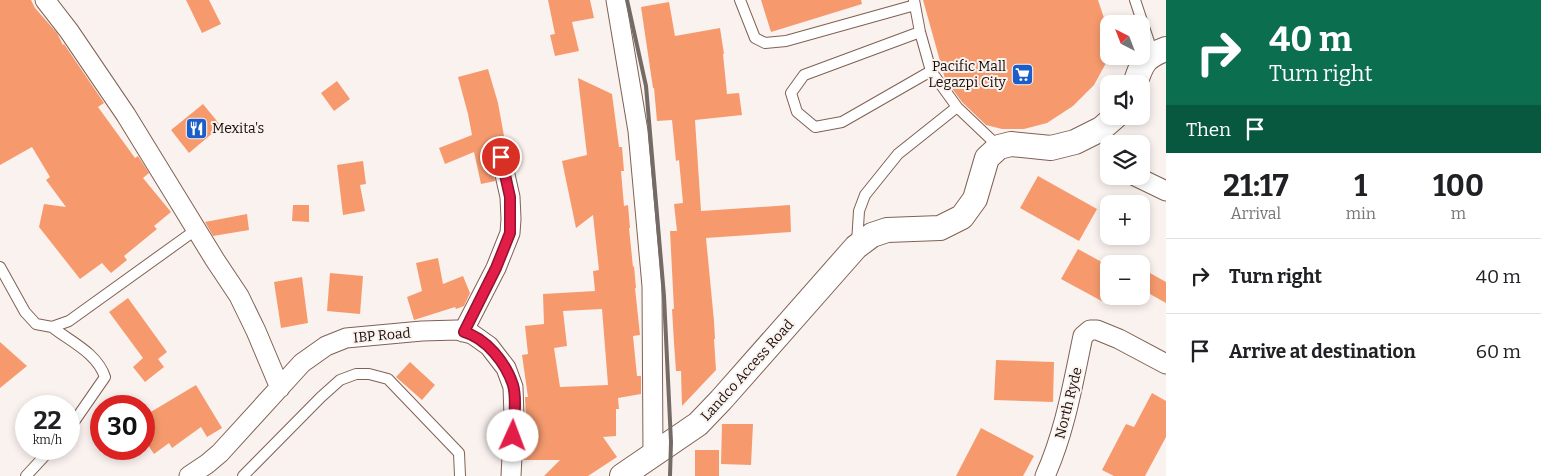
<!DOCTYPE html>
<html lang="en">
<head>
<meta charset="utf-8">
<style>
  body { margin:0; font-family:Bitter,serif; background:#f2f2f2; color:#202124; height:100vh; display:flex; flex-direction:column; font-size:19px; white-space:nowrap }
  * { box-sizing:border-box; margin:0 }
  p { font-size:16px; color:#757577 }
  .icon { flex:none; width:28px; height:28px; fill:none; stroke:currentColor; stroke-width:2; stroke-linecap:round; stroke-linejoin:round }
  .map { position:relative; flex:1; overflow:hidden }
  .side { display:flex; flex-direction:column; background:#fff; width:375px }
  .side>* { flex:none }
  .top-card { background:#0b6e4f; color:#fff; overflow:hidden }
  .needle { width:32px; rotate:318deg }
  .tools { position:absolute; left:1100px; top:15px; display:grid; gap:10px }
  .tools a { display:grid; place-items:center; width:50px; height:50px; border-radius:10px; background:#fff; box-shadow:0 2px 8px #0003; font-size:25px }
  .speed { position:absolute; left:15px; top:395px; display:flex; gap:10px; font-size:25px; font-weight:700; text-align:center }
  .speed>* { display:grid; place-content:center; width:65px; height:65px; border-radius:50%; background:#fff; box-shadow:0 2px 8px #0003; line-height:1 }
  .speed small { font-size:12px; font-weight:400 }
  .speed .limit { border:8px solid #d22; background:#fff; color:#111 }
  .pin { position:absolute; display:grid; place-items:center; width:42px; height:42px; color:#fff; margin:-21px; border:2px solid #fff; border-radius:50%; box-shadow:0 1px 5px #0007 }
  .me { position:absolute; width:55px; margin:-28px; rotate:2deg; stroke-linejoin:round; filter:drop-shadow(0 0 4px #0008) }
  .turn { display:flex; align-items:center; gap:18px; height:105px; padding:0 20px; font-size:22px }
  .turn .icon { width:65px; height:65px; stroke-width:2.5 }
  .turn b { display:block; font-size:35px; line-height:42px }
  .then { display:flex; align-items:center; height:48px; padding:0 20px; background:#0003; gap:10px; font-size:19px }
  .eta { display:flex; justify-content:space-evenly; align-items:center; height:85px; text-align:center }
  .eta b { font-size:30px; font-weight:700; line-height:35px }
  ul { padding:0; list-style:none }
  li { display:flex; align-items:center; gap:15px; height:75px; padding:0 20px; border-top:1px solid #e0e0e0 }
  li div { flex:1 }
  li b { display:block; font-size:19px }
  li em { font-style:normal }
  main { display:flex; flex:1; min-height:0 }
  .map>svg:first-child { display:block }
  .building { fill:#f69a6e; fill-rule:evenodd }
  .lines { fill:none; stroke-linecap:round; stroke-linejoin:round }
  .service-casing { stroke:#806153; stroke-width:12 }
  .minor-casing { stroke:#806153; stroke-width:21 }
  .tertiary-casing { stroke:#806153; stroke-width:26 }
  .service { stroke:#fff; stroke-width:10 }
  .minor { stroke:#fff; stroke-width:19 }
  .tertiary { stroke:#fff; stroke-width:24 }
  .rail { stroke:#756b66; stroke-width:4 }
  .route-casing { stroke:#92132f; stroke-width:12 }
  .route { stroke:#e11d48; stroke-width:9 }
  .labels { text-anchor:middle; stroke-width:4; stroke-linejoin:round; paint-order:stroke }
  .poi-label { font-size:14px; fill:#190d07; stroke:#faf2ef; text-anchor:end }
  .street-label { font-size:14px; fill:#190d07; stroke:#faf2ef }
</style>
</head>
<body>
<main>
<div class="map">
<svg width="1166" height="476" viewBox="0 0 1166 476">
  <rect width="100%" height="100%" fill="#faf2ef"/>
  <path class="building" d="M 0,0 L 31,0 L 35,8 L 57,33 L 63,45 L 64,44 L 104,103 L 98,107 L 135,158 L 138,156 L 149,173 L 143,178 L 171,212 L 154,226 L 157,229 L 124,256 L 127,260 L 111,273 L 102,263 L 80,279 L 39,227 L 44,204 L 66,207 L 46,180 L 50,177 L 32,147 L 0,165 Z
    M 186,0 L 209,0 L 221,24 L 202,33 Z
    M 548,0 L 590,0 L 594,18 L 572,22 L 579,51 L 555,56 L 550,35 L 555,34 Z
    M 761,0 L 861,0 L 862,4 L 771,32 Z
    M 923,0 L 1098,0 L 1107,27 L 1109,45 L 1106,63 L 1094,85 L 1073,106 L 1047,123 L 1024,129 L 1002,129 L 986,125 L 962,102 L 945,79 Z
    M 669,2 L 675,36 L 720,28 L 724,54 L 723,54 L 727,94 L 739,93 L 742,115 L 695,120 L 701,211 L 790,205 L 791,232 L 706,238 L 714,321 L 715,339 L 714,339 L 716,370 L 682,406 L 681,371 L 676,371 L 674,343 L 672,309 L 674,309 L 670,231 L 677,231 L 674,204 L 683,203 L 679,160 L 676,161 L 672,120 L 657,121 L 654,88 L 653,88 L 641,7 Z
    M 488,69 L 498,103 L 506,147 L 498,146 L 493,149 L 490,153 L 490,159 L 495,181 L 481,184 L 474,152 L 445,164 L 439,148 L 472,135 L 468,114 L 458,77 Z
    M 578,78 L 612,94 L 619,147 L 622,147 L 624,171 L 621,171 L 624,206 L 628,205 L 630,228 L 629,228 L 633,267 L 634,266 L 636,288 L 635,288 L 640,335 L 633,336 L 637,376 L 641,376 L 641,394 L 618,398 L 619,409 L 616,409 L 616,436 L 603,437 L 617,457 L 588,476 L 544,476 L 560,460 L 523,460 L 524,437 L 527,437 L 525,397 L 528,397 L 522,355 L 528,354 L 525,326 L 544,324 L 543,294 L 595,291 L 593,271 L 599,270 L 593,215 L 576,228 L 562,161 L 587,155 ZM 602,309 L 608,385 L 560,387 L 554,348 L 567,346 L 563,311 Z
    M 337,81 L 350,99 L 334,111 L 321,93 Z
    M 203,104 L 221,126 L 189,153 L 171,130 Z
    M 363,161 L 366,184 L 360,185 L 365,211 L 343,215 L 337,165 Z
    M 1038,176 L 1097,209 L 1079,241 L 1020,208 Z
    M 293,205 L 309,205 L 309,222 L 292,221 Z
    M 247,214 L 249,230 L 213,236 L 205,222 Z
    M 1078,249 L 1109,266 L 1109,305 L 1061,279 Z
    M 438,258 L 443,284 L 463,276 L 470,293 L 464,306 L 456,309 L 455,307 L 414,320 L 407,297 L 422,291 L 416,263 Z
    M 1141,268 L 1166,282 L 1166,303 L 1141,289 Z
    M 330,273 L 363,276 L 360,314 L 327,311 Z
    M 302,277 L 308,323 L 281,328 L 274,282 Z
    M 128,298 L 167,352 L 158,359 L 164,367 L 145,382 L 133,367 L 143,358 L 109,312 Z
    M 0,342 L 27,366 L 0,388 Z
    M 996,360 L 1054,362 L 1053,402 L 994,400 Z
    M 410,362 L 435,385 L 422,400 L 396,377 Z
    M 196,385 L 222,428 L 207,437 L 201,427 L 172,448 L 169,443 L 154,454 L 144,439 L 144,416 Z
    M 1152,393 L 1166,401 L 1166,437 L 1145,476 L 1114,476 L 1102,470 L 1126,424 L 1134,427 Z
    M 722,424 L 753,424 L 751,465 L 721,464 Z
    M 981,428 L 1034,456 L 1023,476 L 956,476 Z
    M 695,450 L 719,450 L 719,476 L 695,476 Z"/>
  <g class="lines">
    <defs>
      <path id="service" d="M 740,0 L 755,38 L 765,43 L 786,41 L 915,5
        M 914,0 L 920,32 L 931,71 L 957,107 L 999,147
        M 1135,0 L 1153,54
        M 920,32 L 804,75 L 791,93 L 797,112 L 815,127 L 842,122 L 931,71
        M 857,243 L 859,211 L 865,195 L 898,154 L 957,107
        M 0,267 L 25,312 L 36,324 L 52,327 L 69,321 L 197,229
        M 52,327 C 71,342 97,353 105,377 L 69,429
        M 26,476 L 51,449
        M 243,476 L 321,397 L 340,380 L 356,374 L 369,374 L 388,379 L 459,453 L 460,476"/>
      <path id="minor" d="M 45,0 L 69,31 L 126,115 L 215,260 L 239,296 L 256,331 L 280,388
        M 616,0 L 638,131 L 652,286 L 653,454
        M 1135,176 L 1166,191
        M 463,332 L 496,268 L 510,233 L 511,219 L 510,197 L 501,157
        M 189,476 L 207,464 L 220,453 L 302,363 L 326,346 L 346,338 L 422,331 L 457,330 L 472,334 L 489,346 L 506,368 L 513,387 L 514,417 L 511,476
        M 1045,476 C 1065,432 1073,383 1083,336 L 1090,330 L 1097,330 L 1119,339 L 1166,364"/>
      <path id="tertiary" d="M 1135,84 C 1142,63 1144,57 1166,49
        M 622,476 L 698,424 L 721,400 L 856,247 L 872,235 L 887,230 L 940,228 L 962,217 L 975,199 L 987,158 L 999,147 L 1011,144 L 1051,148 L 1075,142 L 1101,129 L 1116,116"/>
    </defs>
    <use href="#service" class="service-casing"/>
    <use href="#minor" class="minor-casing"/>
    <use href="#tertiary" class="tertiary-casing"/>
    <use href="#service" class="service"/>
    <use href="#minor" class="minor"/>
    <use href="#tertiary" class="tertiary"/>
    <path class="rail" d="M 627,0 L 646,86 L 664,296 L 671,442 L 670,476"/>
  </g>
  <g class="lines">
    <defs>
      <path id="route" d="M 501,157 L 510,197 L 510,233 L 496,268 L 464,332 C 486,338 506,363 513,385 C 517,399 514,421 513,436"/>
    </defs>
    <use href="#route" class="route-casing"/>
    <use href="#route" class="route"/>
  </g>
  <defs>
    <symbol id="supermarket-square" viewBox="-11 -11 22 22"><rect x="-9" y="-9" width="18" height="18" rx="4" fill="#1b5eca" stroke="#faf2ef"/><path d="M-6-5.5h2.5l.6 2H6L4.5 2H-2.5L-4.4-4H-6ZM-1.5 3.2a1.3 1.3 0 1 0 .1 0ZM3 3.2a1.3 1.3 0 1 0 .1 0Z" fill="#fff"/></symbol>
    <symbol id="restaurant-square" viewBox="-11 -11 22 22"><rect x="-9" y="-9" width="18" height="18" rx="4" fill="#1b5eca" stroke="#faf2ef"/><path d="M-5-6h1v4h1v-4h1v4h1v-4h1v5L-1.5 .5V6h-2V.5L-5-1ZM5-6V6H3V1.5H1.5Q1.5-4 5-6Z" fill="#fff"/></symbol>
  </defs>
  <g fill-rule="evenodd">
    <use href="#supermarket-square" x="1010" y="62" width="25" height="25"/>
    <use href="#restaurant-square" x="184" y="116" width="25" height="25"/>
  </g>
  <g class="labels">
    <g class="poi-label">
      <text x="1006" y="71">Pacific Mall<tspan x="1006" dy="16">Legazpi City</tspan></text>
      <text x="212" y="133" text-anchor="start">Mexita's</text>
    </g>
    <g class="street-label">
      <text transform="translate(382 335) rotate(-5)" y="5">IBP Road</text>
      <text transform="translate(747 370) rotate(-48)" y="5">Landco Access Road</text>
      <text transform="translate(1068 403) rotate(-76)" y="5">North Ryde</text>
    </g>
  </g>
</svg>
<div class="tools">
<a><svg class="needle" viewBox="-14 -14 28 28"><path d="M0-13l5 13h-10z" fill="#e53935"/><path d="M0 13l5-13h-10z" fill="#757577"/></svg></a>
<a><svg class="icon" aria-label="sound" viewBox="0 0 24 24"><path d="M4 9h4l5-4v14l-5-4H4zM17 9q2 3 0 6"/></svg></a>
<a><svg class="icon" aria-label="layers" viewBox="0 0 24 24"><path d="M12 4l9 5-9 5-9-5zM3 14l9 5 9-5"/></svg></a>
<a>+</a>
<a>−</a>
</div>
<div class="speed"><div>22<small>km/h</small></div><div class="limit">30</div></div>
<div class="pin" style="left:501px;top:157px;background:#d93025"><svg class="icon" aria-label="arrive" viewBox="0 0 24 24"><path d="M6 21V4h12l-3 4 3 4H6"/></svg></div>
<svg class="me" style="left:513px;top:436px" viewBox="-20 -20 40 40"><circle r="19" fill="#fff"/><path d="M0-13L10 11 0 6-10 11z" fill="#e11d48"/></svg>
</div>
<section class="side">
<div class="top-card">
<div class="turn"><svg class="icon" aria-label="right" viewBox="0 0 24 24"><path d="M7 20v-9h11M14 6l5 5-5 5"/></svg><div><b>40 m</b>Turn right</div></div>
<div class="then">Then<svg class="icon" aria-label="arrive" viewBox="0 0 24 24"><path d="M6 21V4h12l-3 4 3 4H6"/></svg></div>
</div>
<div class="eta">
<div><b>21:17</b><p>Arrival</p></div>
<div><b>1</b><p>min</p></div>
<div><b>100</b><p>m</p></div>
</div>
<ul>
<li><svg class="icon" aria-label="right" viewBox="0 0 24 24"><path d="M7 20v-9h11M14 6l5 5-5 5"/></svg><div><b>Turn right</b></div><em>40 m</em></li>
<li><svg class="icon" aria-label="arrive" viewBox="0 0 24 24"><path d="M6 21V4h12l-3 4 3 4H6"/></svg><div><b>Arrive at destination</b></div><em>60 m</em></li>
</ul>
</section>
</main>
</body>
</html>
